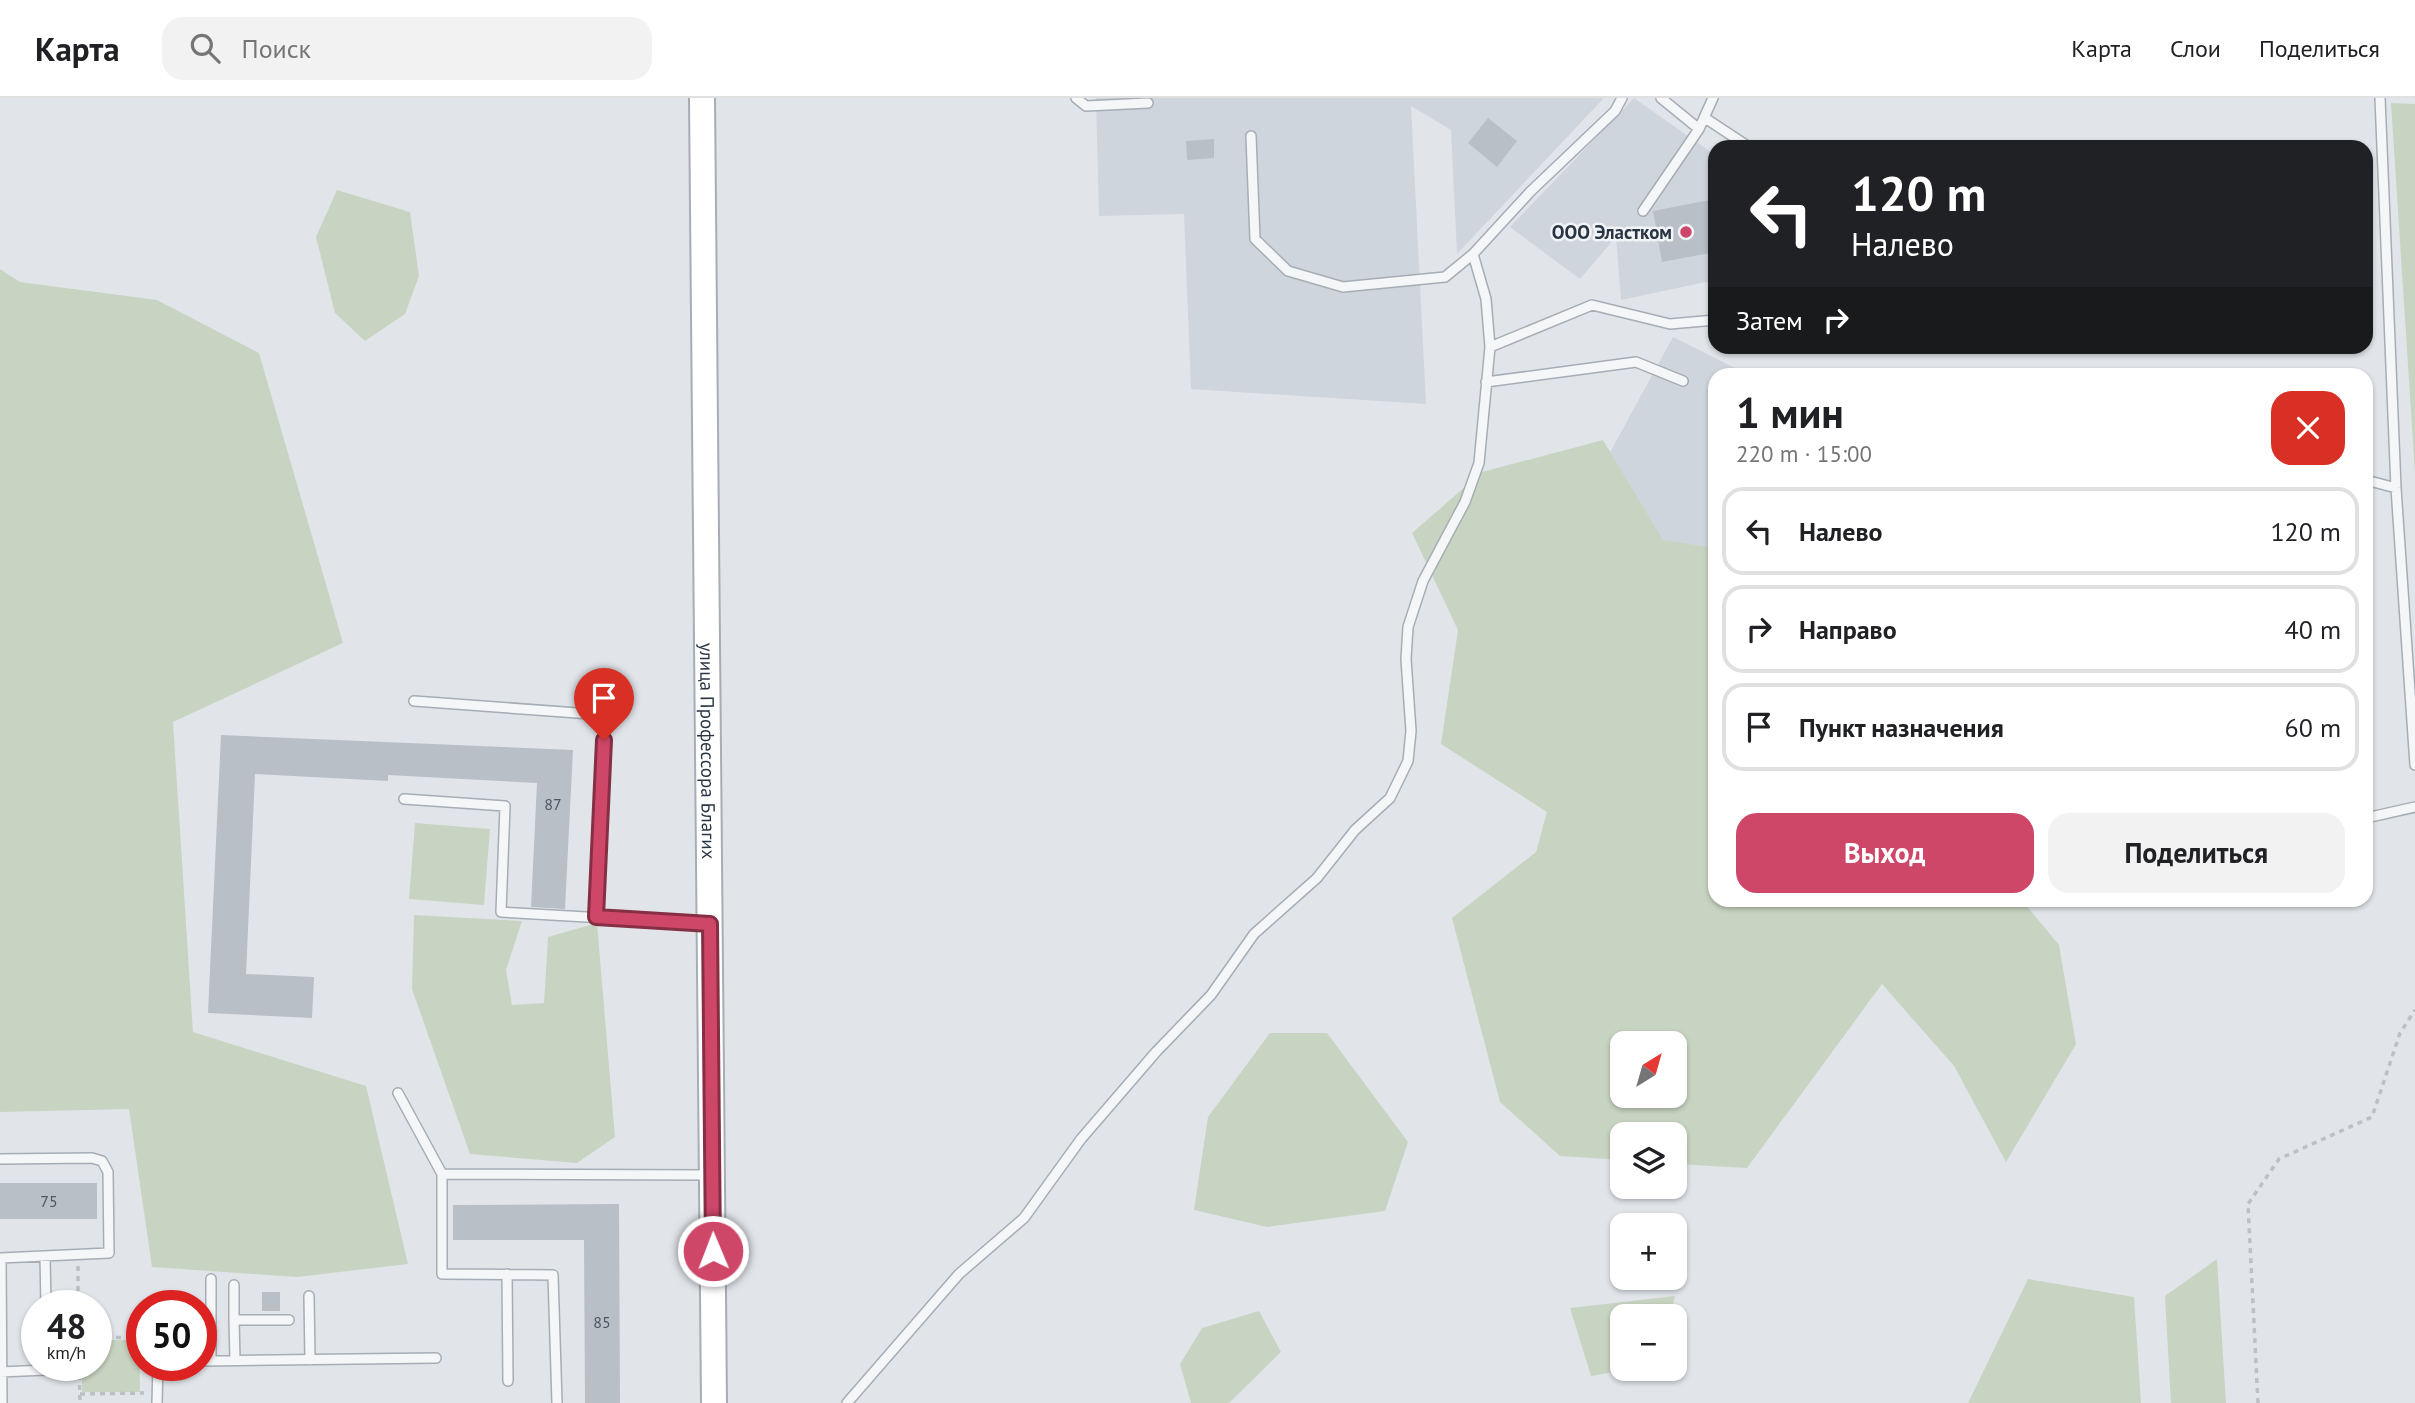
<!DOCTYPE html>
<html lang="ru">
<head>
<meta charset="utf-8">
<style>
  body { margin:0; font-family:"PT Sans",sans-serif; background:#f2f2f2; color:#202124; height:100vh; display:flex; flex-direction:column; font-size:26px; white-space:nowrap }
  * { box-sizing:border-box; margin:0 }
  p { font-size:23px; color:#757577 }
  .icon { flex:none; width:38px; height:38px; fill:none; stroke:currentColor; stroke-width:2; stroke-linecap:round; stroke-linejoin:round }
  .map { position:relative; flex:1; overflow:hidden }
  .drawer { position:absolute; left:1708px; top:270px; width:665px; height:539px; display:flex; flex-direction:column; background:#fff; border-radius:21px; box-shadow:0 2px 5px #0004 }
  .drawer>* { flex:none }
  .banner { position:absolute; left:1708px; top:42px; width:665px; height:214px; border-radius:21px; box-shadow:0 2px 5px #0004; background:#202124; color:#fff; overflow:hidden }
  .needle { width:46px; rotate:37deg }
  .controls { position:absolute; left:1610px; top:933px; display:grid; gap:14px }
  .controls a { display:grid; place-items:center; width:77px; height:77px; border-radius:14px; background:#fff; box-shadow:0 2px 5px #0004; font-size:35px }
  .speed { position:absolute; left:21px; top:1192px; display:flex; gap:14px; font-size:35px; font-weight:700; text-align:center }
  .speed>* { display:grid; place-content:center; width:91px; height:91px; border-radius:50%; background:#fff; box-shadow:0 2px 5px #0004; line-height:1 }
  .speed small { font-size:18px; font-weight:400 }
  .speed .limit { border:10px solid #d22; background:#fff; color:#111 }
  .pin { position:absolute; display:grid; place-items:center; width:60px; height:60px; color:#fff; margin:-72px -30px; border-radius:50% 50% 50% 0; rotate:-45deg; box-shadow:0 0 7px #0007 }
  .pin .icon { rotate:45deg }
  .me { position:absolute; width:77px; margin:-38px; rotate:359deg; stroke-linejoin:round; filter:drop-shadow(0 0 5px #0008) }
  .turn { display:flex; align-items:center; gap:24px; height:147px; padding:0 28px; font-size:32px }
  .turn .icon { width:91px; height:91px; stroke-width:2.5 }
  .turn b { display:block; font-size:49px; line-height:60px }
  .then { display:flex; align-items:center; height:66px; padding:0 28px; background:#0003; gap:14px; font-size:26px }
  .round { display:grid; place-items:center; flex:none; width:74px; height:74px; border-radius:21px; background:#f2f2f2 }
  .summary { display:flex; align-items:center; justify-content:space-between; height:119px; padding:0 28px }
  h1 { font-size:42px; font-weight:700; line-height:52px }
  .primary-button { display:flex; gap:14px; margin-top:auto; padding:14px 28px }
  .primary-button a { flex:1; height:80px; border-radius:21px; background:#ce4768; color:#fff; font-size:28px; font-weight:700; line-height:80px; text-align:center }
  .primary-button a+a { background:#f2f2f2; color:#202124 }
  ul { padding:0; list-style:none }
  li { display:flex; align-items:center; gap:21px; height:88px; margin:0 14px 10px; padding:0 14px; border:4px solid #e0e0e0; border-radius:21px }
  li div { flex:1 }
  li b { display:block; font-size:26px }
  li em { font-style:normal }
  header { display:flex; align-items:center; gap:42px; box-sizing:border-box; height:98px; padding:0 35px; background:#fff; border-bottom:2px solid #e0e0e0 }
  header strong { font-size:33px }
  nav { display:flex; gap:38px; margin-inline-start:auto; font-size:24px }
  .search { width:490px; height:63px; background:#f2f2f2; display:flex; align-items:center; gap:18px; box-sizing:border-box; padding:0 24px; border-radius:21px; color:#757577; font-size:26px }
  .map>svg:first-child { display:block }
  .built { fill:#cfd5dc }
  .green { fill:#c8d4c2; fill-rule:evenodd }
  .building { fill:#b8bfc7 }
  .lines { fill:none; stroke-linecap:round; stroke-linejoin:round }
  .lane-casing { stroke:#a6adb4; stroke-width:12 }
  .secondary-casing { stroke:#a6adb4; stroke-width:28 }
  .path { stroke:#bbc0c5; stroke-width:3.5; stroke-dasharray:5 5; stroke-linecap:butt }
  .lane { stroke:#f4f6f8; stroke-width:9 }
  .secondary { stroke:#fff; stroke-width:24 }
  .route-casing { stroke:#862e44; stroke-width:18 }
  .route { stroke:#ce4768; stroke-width:12 }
  .poi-dot { fill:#ce4768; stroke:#f1f4f7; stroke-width:2.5 }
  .labels { text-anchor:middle; stroke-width:5; stroke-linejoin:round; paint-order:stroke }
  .number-label { font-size:16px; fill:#4d5863 }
  .poi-label { font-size:19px; font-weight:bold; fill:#293542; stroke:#f1f4f7; text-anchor:end }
  .street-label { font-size:19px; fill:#293542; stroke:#f1f4f7 }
</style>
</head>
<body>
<header>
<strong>Карта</strong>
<div class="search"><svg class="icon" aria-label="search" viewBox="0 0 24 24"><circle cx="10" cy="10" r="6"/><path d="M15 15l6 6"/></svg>Поиск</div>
<nav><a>Карта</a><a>Слои</a><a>Поделиться</a></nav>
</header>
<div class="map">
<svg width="2415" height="1305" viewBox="0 0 2415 1305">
  <rect width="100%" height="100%" fill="#e1e5ea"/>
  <path class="built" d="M 1096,0 L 1602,0 L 1603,1 L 1457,156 L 1451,32 L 1411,8 L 1426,306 L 1191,291 L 1184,116 L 1099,118 Z
    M 1634,0 L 1715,57 L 1715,182 L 1621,202 L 1616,139 L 1580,181 L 1510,129 Z
    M 1673,239 L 1747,276 L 1715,276 L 1715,598 L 1590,391 Z"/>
  <path class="green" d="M 2391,5 L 2415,6 L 2415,375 Z
    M 337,92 L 410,114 L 419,178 L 405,216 L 365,243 L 335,215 L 316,139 Z
    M 0,171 L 20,184 L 157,202 L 259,255 L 343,545 L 173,624 L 193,934 L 366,988 L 408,1166 L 297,1179 L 152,1169 L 129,1011 L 0,1014 Z
    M 1603,342 L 1663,442 L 1715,450 L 1715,802 L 2022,802 L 2059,847 L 2076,946 L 2006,1064 L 1954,968 L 1882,886 L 1747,1070 L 1675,1066 L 1675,1036 L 1622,1036 L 1622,1062 L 1560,1058 L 1500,1004 L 1452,820 L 1536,754 L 1547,714 L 1441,646 L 1458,532 L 1412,435 L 1482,374 ZM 1622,945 L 1675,945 L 1675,998 L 1622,998 Z
    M 415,725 L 490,731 L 484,807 L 409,801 Z
    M 414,817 L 522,823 L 506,872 L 512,907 L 544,905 L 548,839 L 597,825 L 615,1039 L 577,1065 L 470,1056 L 412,891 Z
    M 1270,935 L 1327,935 L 1408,1044 L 1385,1113 L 1267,1129 L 1194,1112 L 1208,1019 Z
    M 2217,1161 L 2226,1305 L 2171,1305 L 2165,1198 Z
    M 2028,1181 L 2134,1199 L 2141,1305 L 1968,1305 Z
    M 1675,1198 L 1671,1218 L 1622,1218 L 1622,1270 L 1631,1271 L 1591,1278 L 1570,1210 Z
    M 1259,1213 L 1281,1254 L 1229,1305 L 1191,1305 L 1180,1266 L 1202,1230 Z
    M 96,1242 L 139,1242 L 140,1294 L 82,1294 L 82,1267 L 96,1267 Z"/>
  <path class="building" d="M 1488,20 L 1517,43 L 1497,69 L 1468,45 Z
    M 1214,41 L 1214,60 L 1187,62 L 1186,43 Z
    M 1715,101 L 1715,154 L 1662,164 L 1653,113 Z
    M 221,637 L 573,652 L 565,811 L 531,809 L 537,685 L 388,677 L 388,683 L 255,676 L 246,876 L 314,879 L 312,920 L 208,915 Z
    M 0,1085 L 97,1085 L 97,1121 L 0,1121 Z
    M 619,1106 L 620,1305 L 585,1305 L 584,1142 L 453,1142 L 453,1107 Z
    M 262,1194 L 280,1194 L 280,1213 L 262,1213 Z"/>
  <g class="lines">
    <defs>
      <path id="lane" d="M 1076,0 L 1086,8 L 1148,5
        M 1661,0 L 1699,31
        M 2380,0 L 2396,390 L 2415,667
        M 1705,20 L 1749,49
        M 1251,38 L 1255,141 L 1288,173 L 1343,189 L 1445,179 L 1473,156 L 1531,93 L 1615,13 L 1622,0
        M 1643,113 L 1699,31 L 1713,0
        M 1490,249 L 1592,207 L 1670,226 L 1715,222
        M 1486,284 L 1636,264 L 1683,283
        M 2366,382 L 2396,390
        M 414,603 L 605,617 L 596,819
        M 404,701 L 505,708 L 501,814 L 708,826
        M 2366,720 L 2415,709
        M 398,995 L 442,1076 L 710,1077
        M 0,1061 L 92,1060 L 102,1063 L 108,1074 L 109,1155 L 1,1160 L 2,1305
        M 442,1076 L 442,1176 L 553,1177 L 557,1305
        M 45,1158 L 46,1208
        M 507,1176 L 508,1283
        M 211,1181 L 211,1263
        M 234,1187 L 234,1222
        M 309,1198 L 310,1262
        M 235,1262 L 234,1222 L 289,1222
        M 201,1263 L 436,1260
        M 0,1274 L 46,1272 L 46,1267
        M 157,1305 L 158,1267
        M 847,1305 L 959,1176 L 1024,1120 L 1081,1041 L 1156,954 L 1211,897 L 1254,836 L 1317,780 L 1355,732 L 1390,700 L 1408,663 L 1411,633 L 1406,561 L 1408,529 L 1423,483 L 1465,404 L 1479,365 L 1490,249 L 1486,201 L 1473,156"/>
      <g id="secondary">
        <path id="s1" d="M 702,0 L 714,1305"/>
      </g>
    </defs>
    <use href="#lane" class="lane-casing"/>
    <use href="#secondary" class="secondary-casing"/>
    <path class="path" d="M 78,1168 L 78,1208
      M 96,1240 L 142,1239
      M 79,1267 L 80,1305
      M 80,1296 L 144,1295
      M 2258,1305 L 2248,1106 L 2279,1061 L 2372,1019 L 2400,935 L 2415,912"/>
    <use href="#lane" class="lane"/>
    <use href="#secondary" class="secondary"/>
  </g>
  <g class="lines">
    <defs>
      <path id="route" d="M 604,642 L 596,819 L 710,826 L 713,1153"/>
    </defs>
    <use href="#route" class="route-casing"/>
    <use href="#route" class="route"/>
  </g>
  <circle class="poi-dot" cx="1686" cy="134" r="7"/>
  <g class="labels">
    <g class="number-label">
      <text x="553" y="712">87</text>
      <text x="49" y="1109">75</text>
      <text x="602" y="1230">85</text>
    </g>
    <g class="poi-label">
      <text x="1672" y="141">ООО Эластком</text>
    </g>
    <g class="street-label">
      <text dy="7" stroke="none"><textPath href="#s1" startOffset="653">улица Профессора Благих</textPath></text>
    </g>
  </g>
</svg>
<div class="controls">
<a><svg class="needle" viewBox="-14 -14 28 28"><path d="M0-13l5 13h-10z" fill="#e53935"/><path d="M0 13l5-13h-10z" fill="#757577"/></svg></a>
<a><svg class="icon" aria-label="layers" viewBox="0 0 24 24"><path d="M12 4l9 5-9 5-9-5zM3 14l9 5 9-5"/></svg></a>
<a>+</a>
<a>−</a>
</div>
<div class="speed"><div>48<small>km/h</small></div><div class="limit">50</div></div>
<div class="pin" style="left:604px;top:642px;background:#d93025"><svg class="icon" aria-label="arrive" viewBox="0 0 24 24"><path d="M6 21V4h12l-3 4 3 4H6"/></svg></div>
<svg class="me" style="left:713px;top:1153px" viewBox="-20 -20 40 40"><circle r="17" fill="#ce4768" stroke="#fff" stroke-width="3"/><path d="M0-11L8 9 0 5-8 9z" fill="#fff"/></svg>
<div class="banner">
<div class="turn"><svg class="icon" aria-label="left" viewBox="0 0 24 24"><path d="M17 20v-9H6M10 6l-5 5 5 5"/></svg><div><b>120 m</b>Налево</div></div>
<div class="then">Затем<svg class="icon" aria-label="right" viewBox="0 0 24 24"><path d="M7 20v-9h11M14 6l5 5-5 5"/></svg></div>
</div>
<section class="drawer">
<div class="summary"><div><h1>1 мин</h1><p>220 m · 15:00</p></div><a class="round" style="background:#d93025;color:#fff"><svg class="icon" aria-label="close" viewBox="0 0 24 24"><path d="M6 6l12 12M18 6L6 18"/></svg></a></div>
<ul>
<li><svg class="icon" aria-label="left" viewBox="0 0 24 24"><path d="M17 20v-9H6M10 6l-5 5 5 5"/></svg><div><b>Налево</b></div><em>120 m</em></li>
<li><svg class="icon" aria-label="right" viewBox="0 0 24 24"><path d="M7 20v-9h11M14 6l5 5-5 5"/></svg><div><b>Направо</b></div><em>40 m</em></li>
<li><svg class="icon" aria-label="arrive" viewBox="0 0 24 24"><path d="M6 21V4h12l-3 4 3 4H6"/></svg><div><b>Пункт назначения</b></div><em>60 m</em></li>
</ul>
<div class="primary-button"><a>Выход</a><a>Поделиться</a></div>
</section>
</div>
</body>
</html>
